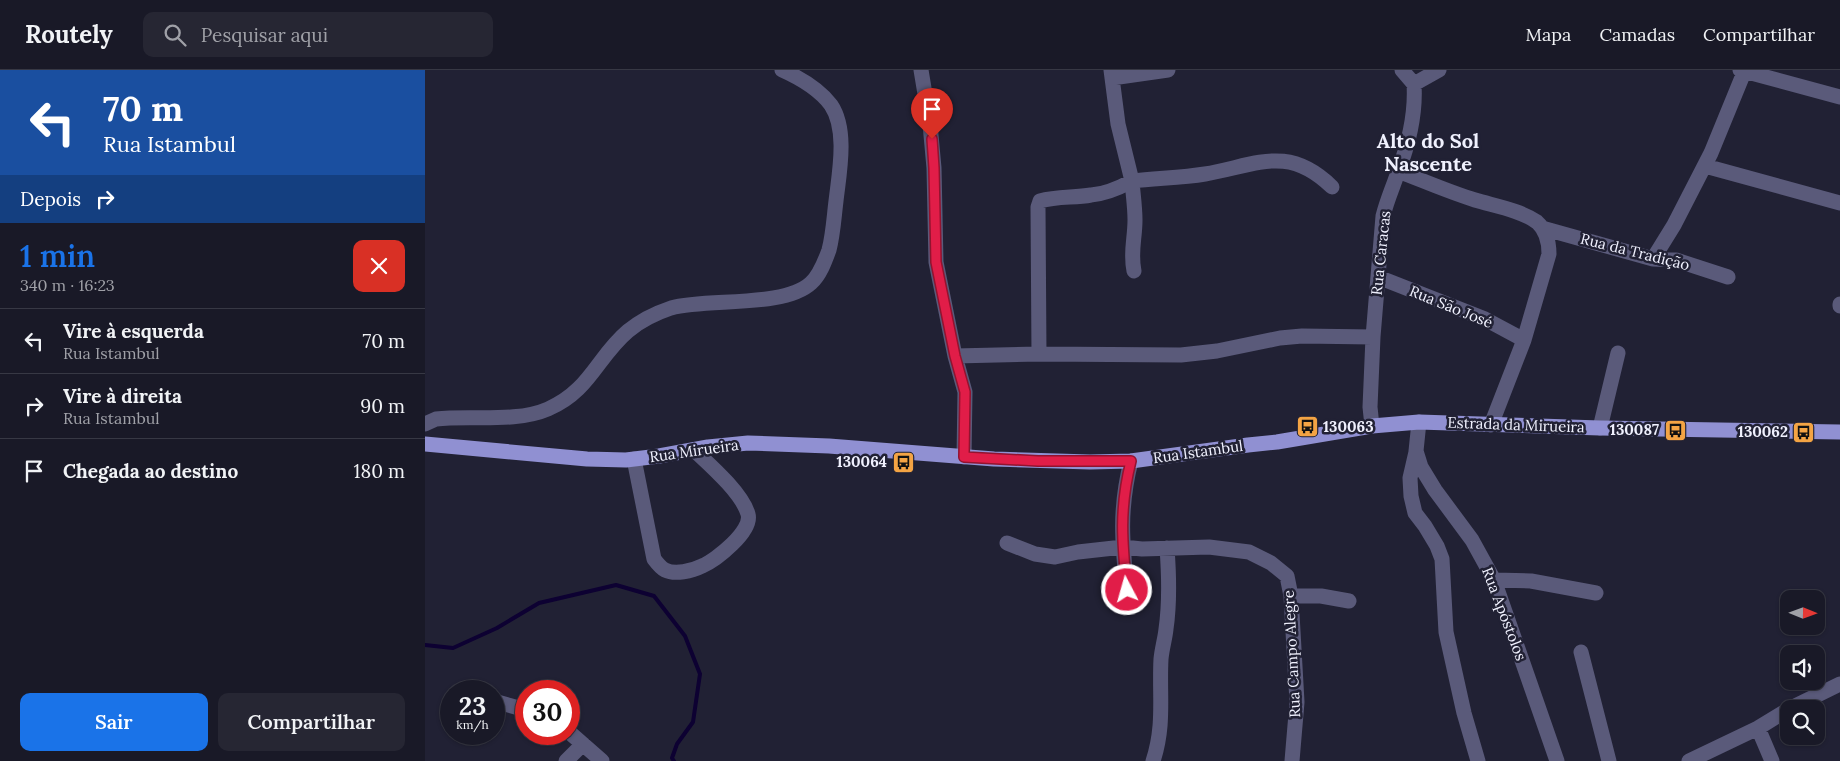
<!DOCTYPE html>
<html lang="pt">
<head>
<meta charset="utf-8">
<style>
  body { margin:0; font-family:Lora,serif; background:#262633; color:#f1f3f6; height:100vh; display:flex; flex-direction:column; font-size:19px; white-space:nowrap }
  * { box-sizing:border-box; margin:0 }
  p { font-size:16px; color:#9fa0a7 }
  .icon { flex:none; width:28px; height:28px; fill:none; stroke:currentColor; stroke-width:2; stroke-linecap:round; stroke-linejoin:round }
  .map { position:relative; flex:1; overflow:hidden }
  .details { display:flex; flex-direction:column; background:#191927; width:425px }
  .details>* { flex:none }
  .guide { background:#1a4fa0; color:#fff; overflow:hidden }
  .needle { width:32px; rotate:91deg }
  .fabs { position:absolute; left:1355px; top:520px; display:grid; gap:10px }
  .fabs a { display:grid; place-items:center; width:45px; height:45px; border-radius:10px; background:#191927; box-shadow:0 1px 4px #0004,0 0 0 1px #373844; font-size:25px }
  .speed { position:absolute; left:15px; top:610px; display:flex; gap:10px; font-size:25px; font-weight:700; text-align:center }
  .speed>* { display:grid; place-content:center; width:65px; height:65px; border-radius:50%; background:#191927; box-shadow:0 1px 4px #0004,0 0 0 1px #373844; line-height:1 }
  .speed small { font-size:12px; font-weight:400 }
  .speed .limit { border:8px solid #d22; background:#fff; color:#111 }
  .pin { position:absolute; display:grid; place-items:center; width:42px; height:42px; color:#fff; margin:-51px -21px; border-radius:50% 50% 50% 0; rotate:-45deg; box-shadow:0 0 5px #0007 }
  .pin .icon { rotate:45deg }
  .me { position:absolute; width:55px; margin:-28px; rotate:354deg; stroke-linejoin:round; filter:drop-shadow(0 0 4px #0008) }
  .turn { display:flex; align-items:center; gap:18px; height:105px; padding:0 20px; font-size:22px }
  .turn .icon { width:65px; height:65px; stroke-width:2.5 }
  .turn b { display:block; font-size:35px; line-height:42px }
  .then { display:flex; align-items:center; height:48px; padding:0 20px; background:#0003; gap:10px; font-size:19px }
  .round { display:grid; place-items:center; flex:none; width:52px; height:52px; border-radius:10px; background:#262633 }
  .summary { display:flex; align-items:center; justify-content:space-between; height:85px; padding:0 20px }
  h1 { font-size:30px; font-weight:600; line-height:38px; color:#1a73e8 }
  .action { display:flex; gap:10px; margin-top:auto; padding:10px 20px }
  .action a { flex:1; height:58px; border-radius:10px; background:#1a73e8; color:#fff; font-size:20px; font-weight:600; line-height:58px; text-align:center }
  .action a+a { background:#262633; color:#f1f3f6 }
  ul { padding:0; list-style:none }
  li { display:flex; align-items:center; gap:15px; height:65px; padding:0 20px; border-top:1px solid #373844 }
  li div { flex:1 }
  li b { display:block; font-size:19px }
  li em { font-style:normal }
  header { display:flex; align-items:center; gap:30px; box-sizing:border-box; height:70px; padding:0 25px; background:#191927; border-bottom:1px solid #373844 }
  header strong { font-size:24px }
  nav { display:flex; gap:28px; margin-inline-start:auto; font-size:18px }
  .search { width:350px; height:45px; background:#262633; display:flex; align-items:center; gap:12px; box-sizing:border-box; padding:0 18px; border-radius:10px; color:#9fa0a7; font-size:19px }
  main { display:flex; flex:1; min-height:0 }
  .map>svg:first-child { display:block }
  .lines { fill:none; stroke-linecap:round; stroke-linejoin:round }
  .stream { stroke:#0d0132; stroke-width:4 }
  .minor { stroke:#5a5a7a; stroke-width:15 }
  .major { stroke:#9090d2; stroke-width:15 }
  .route-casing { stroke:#92132f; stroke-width:12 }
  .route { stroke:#e11d48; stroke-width:9 }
  .labels { text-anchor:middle; stroke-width:5; stroke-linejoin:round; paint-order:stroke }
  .street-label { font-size:15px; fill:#f0f1fe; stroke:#212134 }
  .poi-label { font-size:15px; font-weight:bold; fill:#f0f1fe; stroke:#212134; text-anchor:end }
  .district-label { font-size:20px; font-weight:bold; fill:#f0f1fe; stroke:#212134 }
</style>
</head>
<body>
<header>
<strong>Routely</strong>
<div class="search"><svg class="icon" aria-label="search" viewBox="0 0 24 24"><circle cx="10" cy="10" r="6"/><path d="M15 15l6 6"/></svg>Pesquisar aqui</div>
<nav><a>Mapa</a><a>Camadas</a><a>Compartilhar</a></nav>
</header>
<main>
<section class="details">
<div class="guide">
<div class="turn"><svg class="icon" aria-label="left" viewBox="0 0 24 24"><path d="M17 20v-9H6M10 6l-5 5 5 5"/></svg><div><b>70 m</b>Rua Istambul</div></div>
<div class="then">Depois<svg class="icon" aria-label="right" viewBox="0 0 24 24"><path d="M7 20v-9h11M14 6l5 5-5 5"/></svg></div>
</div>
<div class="summary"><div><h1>1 min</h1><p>340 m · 16:23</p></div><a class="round" style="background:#d93025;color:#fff"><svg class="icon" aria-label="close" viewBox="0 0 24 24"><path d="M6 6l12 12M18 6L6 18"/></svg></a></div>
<ul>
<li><svg class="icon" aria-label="left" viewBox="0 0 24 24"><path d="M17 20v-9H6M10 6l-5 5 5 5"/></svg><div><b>Vire à esquerda</b><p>Rua Istambul</p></div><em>70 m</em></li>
<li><svg class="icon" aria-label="right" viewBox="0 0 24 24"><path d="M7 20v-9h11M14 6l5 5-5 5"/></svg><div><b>Vire à direita</b><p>Rua Istambul</p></div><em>90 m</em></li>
<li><svg class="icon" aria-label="arrive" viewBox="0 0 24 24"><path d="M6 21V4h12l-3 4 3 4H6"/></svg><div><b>Chegada ao destino</b></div><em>180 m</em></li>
</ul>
<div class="action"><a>Sair</a><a>Compartilhar</a></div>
</section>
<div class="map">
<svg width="1415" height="691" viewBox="0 0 1415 691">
  <rect width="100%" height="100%" fill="#212134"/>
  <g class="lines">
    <path class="stream" d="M 0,575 L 28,578 L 72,558 L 114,533 L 191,515 L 229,526 L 260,566 L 275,604 L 268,652 L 252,674 L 247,688 L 249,691"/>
    <path class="minor" d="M 496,0 L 505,54 L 509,98 L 511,192 L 530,286 L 540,322 L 539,387
      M 977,0 L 989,14
      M 1315,0 L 1415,27
      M 687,8 L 743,0
      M 1280,96 L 1415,133
      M 973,101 C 999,111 1024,122 1050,130 C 1070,136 1095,140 1112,152 C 1121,160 1124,173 1124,184 L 1099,270 L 1066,355
      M 1117,158 L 1228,189 L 1251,190 L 1303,207
      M 1228,189 L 1249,155 L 1286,83 L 1320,0
      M 709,201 C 705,182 710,169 710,150 C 710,137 708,124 707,111 C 731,108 756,108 780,104 C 832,95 863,74 907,117
      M 953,207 L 1060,249 L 1099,270
      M 1415,236 L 1415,234
      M 614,284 L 613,137 L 615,131 C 632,126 649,128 666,125 C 681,124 694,118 707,111 L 693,54 L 686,0
      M 530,286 L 614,284 L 756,285 L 792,281 L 855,268 L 877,266 L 948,267
      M 994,352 L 991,381 L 996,397 L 1010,420 L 1047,470 L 1069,510 L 1132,691
      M 0,354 L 11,349 C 45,345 91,353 123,339 C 165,321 172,287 203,261 C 215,251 231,243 246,238 C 283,228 359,238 386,213 C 395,205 400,191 404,180 C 408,165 409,147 411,131 C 414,104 423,60 406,35 C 394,19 375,8 357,0
      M 947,356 L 945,337 L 948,267 L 958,146 C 962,130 968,117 973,102 C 984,73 991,45 989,14 L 1014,0
      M 1175,358 L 1193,283
      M 991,382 L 985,408 L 986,426 L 990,443 L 1000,456 L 1012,476 L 1017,489 L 1021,562 L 1039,643 L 1053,691
      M 209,389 L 229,489 C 232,493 236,498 240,500 C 250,505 267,501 277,496 C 291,490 328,461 323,444 C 317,423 285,395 269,380
      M 582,473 L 610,484 L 630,487 L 653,482 L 698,477 L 717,479 L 784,477 L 824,482 L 846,493 L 862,506 L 866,526 L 872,632 L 867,691
      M 1069,510 L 1106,511 L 1171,523
      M 702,520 C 697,472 694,439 706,391
      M 866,526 L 896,526 L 924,531
      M 1156,582 L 1184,691
      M 69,631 L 101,640
      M 1364,639 L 1415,614
      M 1333,658 L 1347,691
      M 144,662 L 177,691
      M 141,691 L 158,674
      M 728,691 C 740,655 734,625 736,589 C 737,578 740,569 741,559 C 745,532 744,505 742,478
      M 1264,691 L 1333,658 L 1364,639"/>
    <path class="major" d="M 0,374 L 162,389 L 201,390 L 234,386 L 283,377 L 323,373 L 404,376 L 569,389 L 665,392 L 706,391 L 823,375 L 852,372 L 947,356 L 994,352 L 1175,358 L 1415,362"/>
  </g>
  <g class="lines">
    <defs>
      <path id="route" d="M 507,69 L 509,98 L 511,192 L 530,286 L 540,322 L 539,387 L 613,391 L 706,391 C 694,439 697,472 702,520"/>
    </defs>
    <use href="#route" class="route-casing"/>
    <use href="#route" class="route"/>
  </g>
  <defs>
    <symbol id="bus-square" viewBox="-11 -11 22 22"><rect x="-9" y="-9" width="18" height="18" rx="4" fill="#f4a444" stroke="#212134"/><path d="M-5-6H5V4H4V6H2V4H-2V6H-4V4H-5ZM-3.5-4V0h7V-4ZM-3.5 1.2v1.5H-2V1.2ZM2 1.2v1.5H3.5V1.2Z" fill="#111"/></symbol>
  </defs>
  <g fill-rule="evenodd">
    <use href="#bus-square" x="870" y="344" width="25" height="25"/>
    <use href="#bus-square" x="1238" y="348" width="25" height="25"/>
    <use href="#bus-square" x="1366" y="350" width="25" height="25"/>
    <use href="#bus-square" x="466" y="380" width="25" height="25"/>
  </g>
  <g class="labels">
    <g class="street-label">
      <text transform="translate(1210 182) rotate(14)" y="5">Rua da Tradição</text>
      <text transform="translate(956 183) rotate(-84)" y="5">Rua Caracas</text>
      <text transform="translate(1026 237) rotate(22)" y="5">Rua São José</text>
      <text transform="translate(1091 355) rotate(2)" y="5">Estrada da Mirueira</text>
      <text transform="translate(269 381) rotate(-8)" y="5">Rua Mirueira</text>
      <text transform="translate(773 382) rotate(-8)" y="5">Rua Istambul</text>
      <text transform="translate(1079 544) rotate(69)" y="5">Rua Apóstolos</text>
      <text transform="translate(867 584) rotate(-93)" y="5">Rua Campo Alegre</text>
    </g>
    <g class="poi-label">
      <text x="898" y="362" text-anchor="start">130063</text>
      <text x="1234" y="365">130087</text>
      <text x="1363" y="367">130062</text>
      <text x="462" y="397">130064</text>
    </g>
    <g class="district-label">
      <text x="1003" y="78">Alto do Sol<tspan x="1003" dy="23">Nascente</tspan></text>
    </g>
  </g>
</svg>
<div class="fabs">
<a><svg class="needle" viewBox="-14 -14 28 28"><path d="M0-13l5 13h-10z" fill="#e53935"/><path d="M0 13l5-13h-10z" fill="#9fa0a7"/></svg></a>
<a><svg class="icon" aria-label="sound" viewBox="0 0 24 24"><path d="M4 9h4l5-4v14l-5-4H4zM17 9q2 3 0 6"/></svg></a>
<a><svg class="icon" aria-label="search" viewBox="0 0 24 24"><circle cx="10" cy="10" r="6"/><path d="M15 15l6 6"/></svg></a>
</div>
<div class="speed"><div>23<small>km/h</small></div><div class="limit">30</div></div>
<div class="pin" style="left:507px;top:69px;background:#d93025"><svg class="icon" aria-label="arrive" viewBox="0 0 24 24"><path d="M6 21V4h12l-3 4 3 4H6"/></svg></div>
<svg class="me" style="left:702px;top:520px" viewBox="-20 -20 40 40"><circle r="17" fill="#e11d48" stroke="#fff" stroke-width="3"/><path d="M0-11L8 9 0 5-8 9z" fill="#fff"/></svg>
</div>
</main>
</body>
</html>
